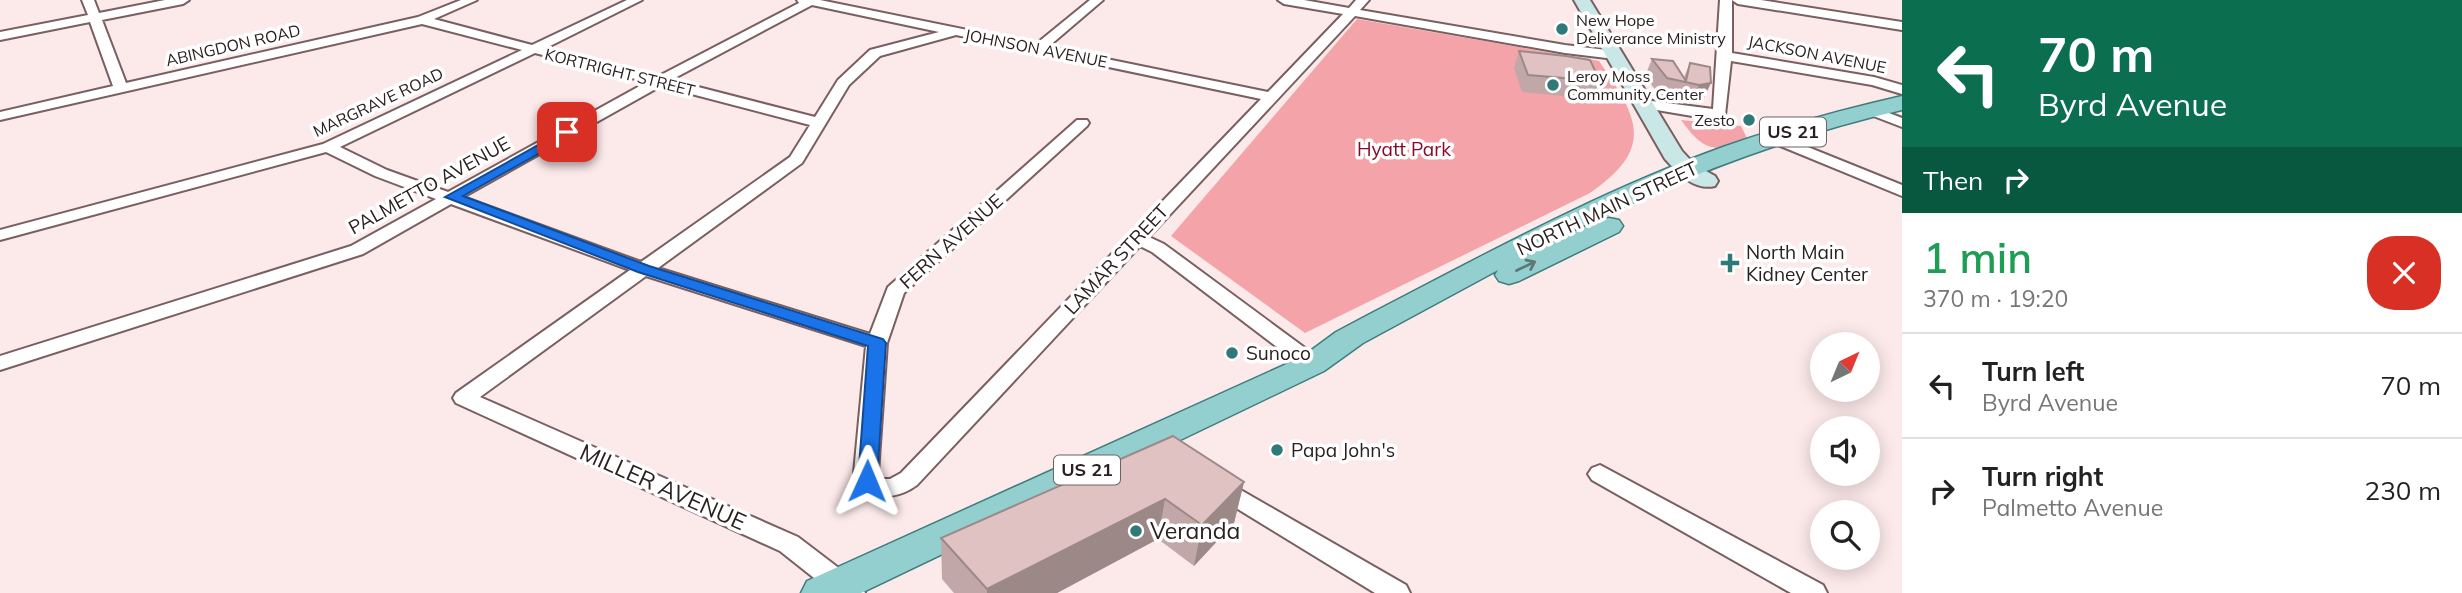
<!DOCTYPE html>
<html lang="en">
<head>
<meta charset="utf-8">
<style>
  body { margin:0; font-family:Mulish,sans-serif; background:#f6f6f6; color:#222; height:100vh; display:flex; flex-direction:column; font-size:26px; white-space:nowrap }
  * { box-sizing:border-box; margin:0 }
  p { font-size:23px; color:#767676 }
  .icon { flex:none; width:38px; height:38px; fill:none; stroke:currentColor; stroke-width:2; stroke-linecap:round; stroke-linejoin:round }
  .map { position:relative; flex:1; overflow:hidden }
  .drawer { display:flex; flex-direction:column; background:#fff; width:560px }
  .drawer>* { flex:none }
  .hud { background:#0b6e4f; color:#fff; overflow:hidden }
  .needle { width:46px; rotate:43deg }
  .fabs { position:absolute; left:1810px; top:332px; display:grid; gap:14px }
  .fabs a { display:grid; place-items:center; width:70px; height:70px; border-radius:50%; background:#fff; box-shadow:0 4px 18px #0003; font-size:35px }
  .pin { position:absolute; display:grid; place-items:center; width:60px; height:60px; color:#fff; margin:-30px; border-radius:14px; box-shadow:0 4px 10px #0006 }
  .me { position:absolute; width:77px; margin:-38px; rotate:1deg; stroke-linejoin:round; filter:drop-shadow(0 0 5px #0008) }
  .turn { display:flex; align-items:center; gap:24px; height:147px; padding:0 21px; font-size:32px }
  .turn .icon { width:91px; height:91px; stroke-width:2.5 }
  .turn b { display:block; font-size:49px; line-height:60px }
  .then { display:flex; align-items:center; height:66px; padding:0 21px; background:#0003; gap:14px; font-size:26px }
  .round { display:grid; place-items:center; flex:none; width:74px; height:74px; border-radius:28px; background:#f6f6f6 }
  .headline { display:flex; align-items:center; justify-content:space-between; height:119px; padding:0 21px }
  h1 { font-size:42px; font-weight:600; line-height:52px; color:#1e9e55 }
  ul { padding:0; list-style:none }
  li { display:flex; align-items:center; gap:21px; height:105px; padding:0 21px; border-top:2px solid #e0e0e0 }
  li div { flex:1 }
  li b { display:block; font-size:26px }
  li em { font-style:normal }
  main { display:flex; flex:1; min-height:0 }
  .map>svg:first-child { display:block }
  .green { fill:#f4a4a8 }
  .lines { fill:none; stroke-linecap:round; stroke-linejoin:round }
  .street-casing { stroke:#795f60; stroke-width:4 }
  .secondary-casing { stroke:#795f60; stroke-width:4 }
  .primary-casing { stroke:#3f7d7d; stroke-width:3 }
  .street { fill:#fff; fill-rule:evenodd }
  .secondary { fill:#c9e7e7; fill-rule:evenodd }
  .primary { fill:#92cfce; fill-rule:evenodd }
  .wall { fill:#c1a7a8 }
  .shaded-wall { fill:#9d8888 }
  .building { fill:#e0c2c3; stroke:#9d8888; stroke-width:2 }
  .oneway { stroke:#5e7878 }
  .route { fill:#1a73e8; stroke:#114b97; stroke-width:2 }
  .poi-dot { fill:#307978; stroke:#fff; stroke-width:2.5 }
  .labels { text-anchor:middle; stroke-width:7; stroke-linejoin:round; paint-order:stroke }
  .far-poi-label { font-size:16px; fill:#2b2021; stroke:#fff; text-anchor:start }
  .far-street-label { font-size:16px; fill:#2b2021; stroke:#fff }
  .shield { fill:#fff; stroke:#6b6364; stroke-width:2 }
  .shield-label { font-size:18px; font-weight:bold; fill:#2b2021 }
  .park-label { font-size:19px; fill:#8b062b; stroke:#fff }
  .street-label { font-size:19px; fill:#2b2021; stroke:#fff }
  .poi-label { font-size:19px; fill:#2b2021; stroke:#fff; text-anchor:start }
  .near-street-label { font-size:23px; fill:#2b2021; stroke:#fff }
  .near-poi-label { font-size:23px; fill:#2b2021; stroke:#fff; text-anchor:start }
</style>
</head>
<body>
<main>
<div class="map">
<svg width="1902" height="593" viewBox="0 0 1902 593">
  <rect width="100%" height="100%" fill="#fce9ea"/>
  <path class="green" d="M 1357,19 L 1599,61 C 1639,118 1655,148 1590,193 L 1305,333 L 1171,236 Z
    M 1681,120 L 1741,126 L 1748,140 C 1713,154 1703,150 1681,120 Z"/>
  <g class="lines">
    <defs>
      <path id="street" d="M 82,0 L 94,0 L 99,13 L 165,0 L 189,0 L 183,4 L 102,20 L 126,83 L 418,17 L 461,0 L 477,0 L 434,19 L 532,45 L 627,0 L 642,0 L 546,48 L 657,77 L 799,3 L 797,0 L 820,0 L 1036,44 L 1090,0 L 1103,0 L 1048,47 L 1268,92 L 1343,14 L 1284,4 L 1278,0 L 1304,0 L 1349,8 L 1356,0 L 1369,0 L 1360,10 L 1565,45 L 1615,51 L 1622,55 L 1615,59 L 1565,53 L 1355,16 L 1149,237 L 1164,244 L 1320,359 L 1323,364 L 1320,369 L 1306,369 L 1152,252 L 1140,246 L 917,485 C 901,497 882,500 864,491 L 854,473 L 866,346 L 646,276 L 480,397 L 798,537 L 861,585 L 865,593 L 833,593 L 780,551 L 456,403 L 453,398 L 456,393 L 630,270 L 451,204 L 363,254 L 0,370 L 0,356 L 351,246 L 436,199 L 375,176 L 326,152 L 0,240 L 0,230 L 323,144 L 522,50 L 422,24 L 0,120 L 0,112 L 113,86 L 90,22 L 0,40 L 0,32 L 88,15 ZM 812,5 L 939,32 L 870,50 L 838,80 L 815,117 L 671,80 ZM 956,35 L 1261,99 L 901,473 L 890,479 L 883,479 L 878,473 L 887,343 L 904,293 L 1087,126 L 1089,123 L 1087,120 L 1077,120 L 888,287 L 870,334 L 658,268 L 802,163 L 849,85 L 880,56 ZM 535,53 L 647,82 L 448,192 L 387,170 L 340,147 ZM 661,86 L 810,125 L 790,157 L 641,262 L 463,197 Z
        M 1720,0 L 1732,0 L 1732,53 L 1874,77 L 1902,85 L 1902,94 L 1872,85 L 1731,61 L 1725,115 L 1710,119 L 1639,107 L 1637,104 L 1644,100 L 1713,109 Z
        M 1732,0 L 1761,0 L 1902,22 L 1902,30 L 1738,4 Z
        M 1868,105 L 1902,118 L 1902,127 L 1863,112 L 1861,109 Z
        M 1773,133 L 1902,185 L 1902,196 L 1768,141 L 1765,138 L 1768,135 Z
        M 1600,465 L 1823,585 L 1827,593 L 1791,593 L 1592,480 L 1588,474 L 1592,468 Z
        M 1218,477 L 1406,585 L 1410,593 L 1375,593 L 1210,492 L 1206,486 L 1210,480 Z"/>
      <path id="secondary" d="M 1574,0 L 1590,0 L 1682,151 L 1695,165 L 1715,176 L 1718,181 L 1715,186 C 1694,191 1678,173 1665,159 Z"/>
      <path id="primary" d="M 1902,96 L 1902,110 C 1766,141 1639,194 1516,260 L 1599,220 L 1609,218 L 1619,220 L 1623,226 L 1619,232 L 1519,281 L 1509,284 L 1499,281 L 1495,275 L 1498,270 L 1363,343 L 1324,371 L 861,593 L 801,593 L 807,581 L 1302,357 L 1336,332 L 1368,315 C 1484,255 1600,191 1723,147 C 1782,126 1841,110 1902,96 Z"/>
    </defs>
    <use href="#street" class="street-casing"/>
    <use href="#secondary" class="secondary-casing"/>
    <use href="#primary" class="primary-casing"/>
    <use href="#street" class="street"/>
    <use href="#secondary" class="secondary"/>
    <use href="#primary" class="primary"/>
  </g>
  <path class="wall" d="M 1519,51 L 1600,81 L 1593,99 L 1522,92 L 1514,68 Z
    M 1652,59 L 1684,77 L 1690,63 L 1710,67 L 1703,100 L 1691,102 L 1659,95 L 1645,76 Z
    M 1244,482 L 1234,523 L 1194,566 L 1158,539 L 1057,593 L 954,593 L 942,579 L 941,538 Z"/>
  <path class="shaded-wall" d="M 1711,83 L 1703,100 L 1691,102 L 1699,85 Z
    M 1244,482 L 1234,523 L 1194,566 L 1202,525 Z
    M 1165,499 L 1158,539 L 1057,593 L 987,593 L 987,589 Z"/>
  <path class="building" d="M 1519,51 L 1566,56 L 1590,60 L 1600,81 L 1528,75 Z
    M 1652,59 L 1673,61 L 1686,81 L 1690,63 L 1710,67 L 1711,83 L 1699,85 L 1667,78 Z
    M 1173,436 L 1244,482 L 1202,525 L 1165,499 L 987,589 L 941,538 Z"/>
  <defs><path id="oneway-shaft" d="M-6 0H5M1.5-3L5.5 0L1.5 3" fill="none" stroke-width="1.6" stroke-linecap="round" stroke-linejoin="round" transform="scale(1.75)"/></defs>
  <use class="oneway" href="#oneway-shaft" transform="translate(1526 266) rotate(-26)"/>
  <path class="route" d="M 567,129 L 573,132 L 572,135 L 463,196 L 649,266 L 883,339 L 886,343 L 877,481 L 874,486 L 867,488 L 860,486 L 858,481 L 868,346 L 638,272 L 445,197 Z"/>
  <g class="poi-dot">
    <circle cx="1562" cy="29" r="7"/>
    <circle cx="1553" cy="85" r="7"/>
    <circle cx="1749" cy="120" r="7"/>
    <path d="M1726.5 252.5h7v7h7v7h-7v7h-7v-7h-7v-7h7z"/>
    <circle cx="1232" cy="353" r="7"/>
    <circle cx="1277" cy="450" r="7"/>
    <circle cx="1136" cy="531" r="7"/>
  </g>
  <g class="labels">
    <g class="far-poi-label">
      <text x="1576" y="26">New Hope<tspan x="1576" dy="18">Deliverance Ministry</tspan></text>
      <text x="1567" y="82">Leroy Moss<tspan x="1567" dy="18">Community Center</tspan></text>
      <text x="1735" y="126" text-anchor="end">Zesto</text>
    </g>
    <g class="far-street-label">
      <text transform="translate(233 45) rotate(-13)" y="6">ABINGDON ROAD</text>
      <text transform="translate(1036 48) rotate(11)" y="6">JOHNSON AVENUE</text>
      <text transform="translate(1817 54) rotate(11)" y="6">JACKSON AVENUE</text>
      <text transform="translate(620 72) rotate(14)" y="6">KORTRIGHT STREET</text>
      <text transform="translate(378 102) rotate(-25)" y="6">MARGRAVE ROAD</text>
    </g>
    <g class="shield">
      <rect x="1760" y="117.5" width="66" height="29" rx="5"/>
      <rect x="1054" y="455.5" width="66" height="29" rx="5"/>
    </g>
    <g class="shield-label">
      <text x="1793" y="138">US 21</text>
      <text x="1087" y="476">US 21</text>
    </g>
    <g class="park-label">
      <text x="1404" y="156">Hyatt Park</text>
    </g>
    <g class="street-label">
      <text transform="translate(429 185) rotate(-29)" y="7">PALMETTO AVENUE</text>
      <text transform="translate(1607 208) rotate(-25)" y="7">NORTH MAIN STREET</text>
      <text transform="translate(951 241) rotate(-42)" y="7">FERN AVENUE</text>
      <text transform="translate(1116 259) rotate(-47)" y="7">LAMAR STREET</text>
    </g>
    <g class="poi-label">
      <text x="1746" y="259">North Main<tspan x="1746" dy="22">Kidney Center</tspan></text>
      <text x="1246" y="360">Sunoco</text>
      <text x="1291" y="457">Papa John's</text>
    </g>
    <g class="near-street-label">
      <text transform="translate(663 487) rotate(24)" y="8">MILLER AVENUE</text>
    </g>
    <g class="near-poi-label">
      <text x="1150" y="539">Veranda</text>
    </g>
  </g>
</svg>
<div class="fabs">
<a><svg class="needle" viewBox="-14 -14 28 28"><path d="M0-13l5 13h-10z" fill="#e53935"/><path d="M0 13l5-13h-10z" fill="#767676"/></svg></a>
<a><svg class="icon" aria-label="sound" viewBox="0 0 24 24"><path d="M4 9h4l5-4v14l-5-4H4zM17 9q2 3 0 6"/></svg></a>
<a><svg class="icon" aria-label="search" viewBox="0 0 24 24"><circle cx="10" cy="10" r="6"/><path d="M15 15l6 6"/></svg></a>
</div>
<div class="pin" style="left:567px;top:132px;background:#d93025"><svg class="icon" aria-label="arrive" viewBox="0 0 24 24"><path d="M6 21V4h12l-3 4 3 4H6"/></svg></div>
<svg class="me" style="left:867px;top:481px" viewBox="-20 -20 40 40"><path d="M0-17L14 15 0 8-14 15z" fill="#1a73e8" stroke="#fff" stroke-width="4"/></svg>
</div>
<section class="drawer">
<div class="hud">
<div class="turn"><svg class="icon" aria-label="left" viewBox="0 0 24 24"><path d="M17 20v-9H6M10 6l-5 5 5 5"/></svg><div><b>70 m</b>Byrd Avenue</div></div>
<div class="then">Then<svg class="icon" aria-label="right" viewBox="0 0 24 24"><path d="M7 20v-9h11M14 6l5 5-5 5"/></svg></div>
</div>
<div class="headline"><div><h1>1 min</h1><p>370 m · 19:20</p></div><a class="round" style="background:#d93025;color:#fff"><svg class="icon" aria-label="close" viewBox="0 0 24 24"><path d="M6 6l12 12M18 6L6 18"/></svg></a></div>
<ul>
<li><svg class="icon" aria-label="left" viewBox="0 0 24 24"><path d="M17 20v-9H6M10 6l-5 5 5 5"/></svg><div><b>Turn left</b><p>Byrd Avenue</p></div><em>70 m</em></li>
<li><svg class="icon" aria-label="right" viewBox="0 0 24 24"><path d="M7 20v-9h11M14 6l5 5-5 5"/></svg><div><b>Turn right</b><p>Palmetto Avenue</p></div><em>230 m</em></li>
</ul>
</section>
</main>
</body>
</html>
